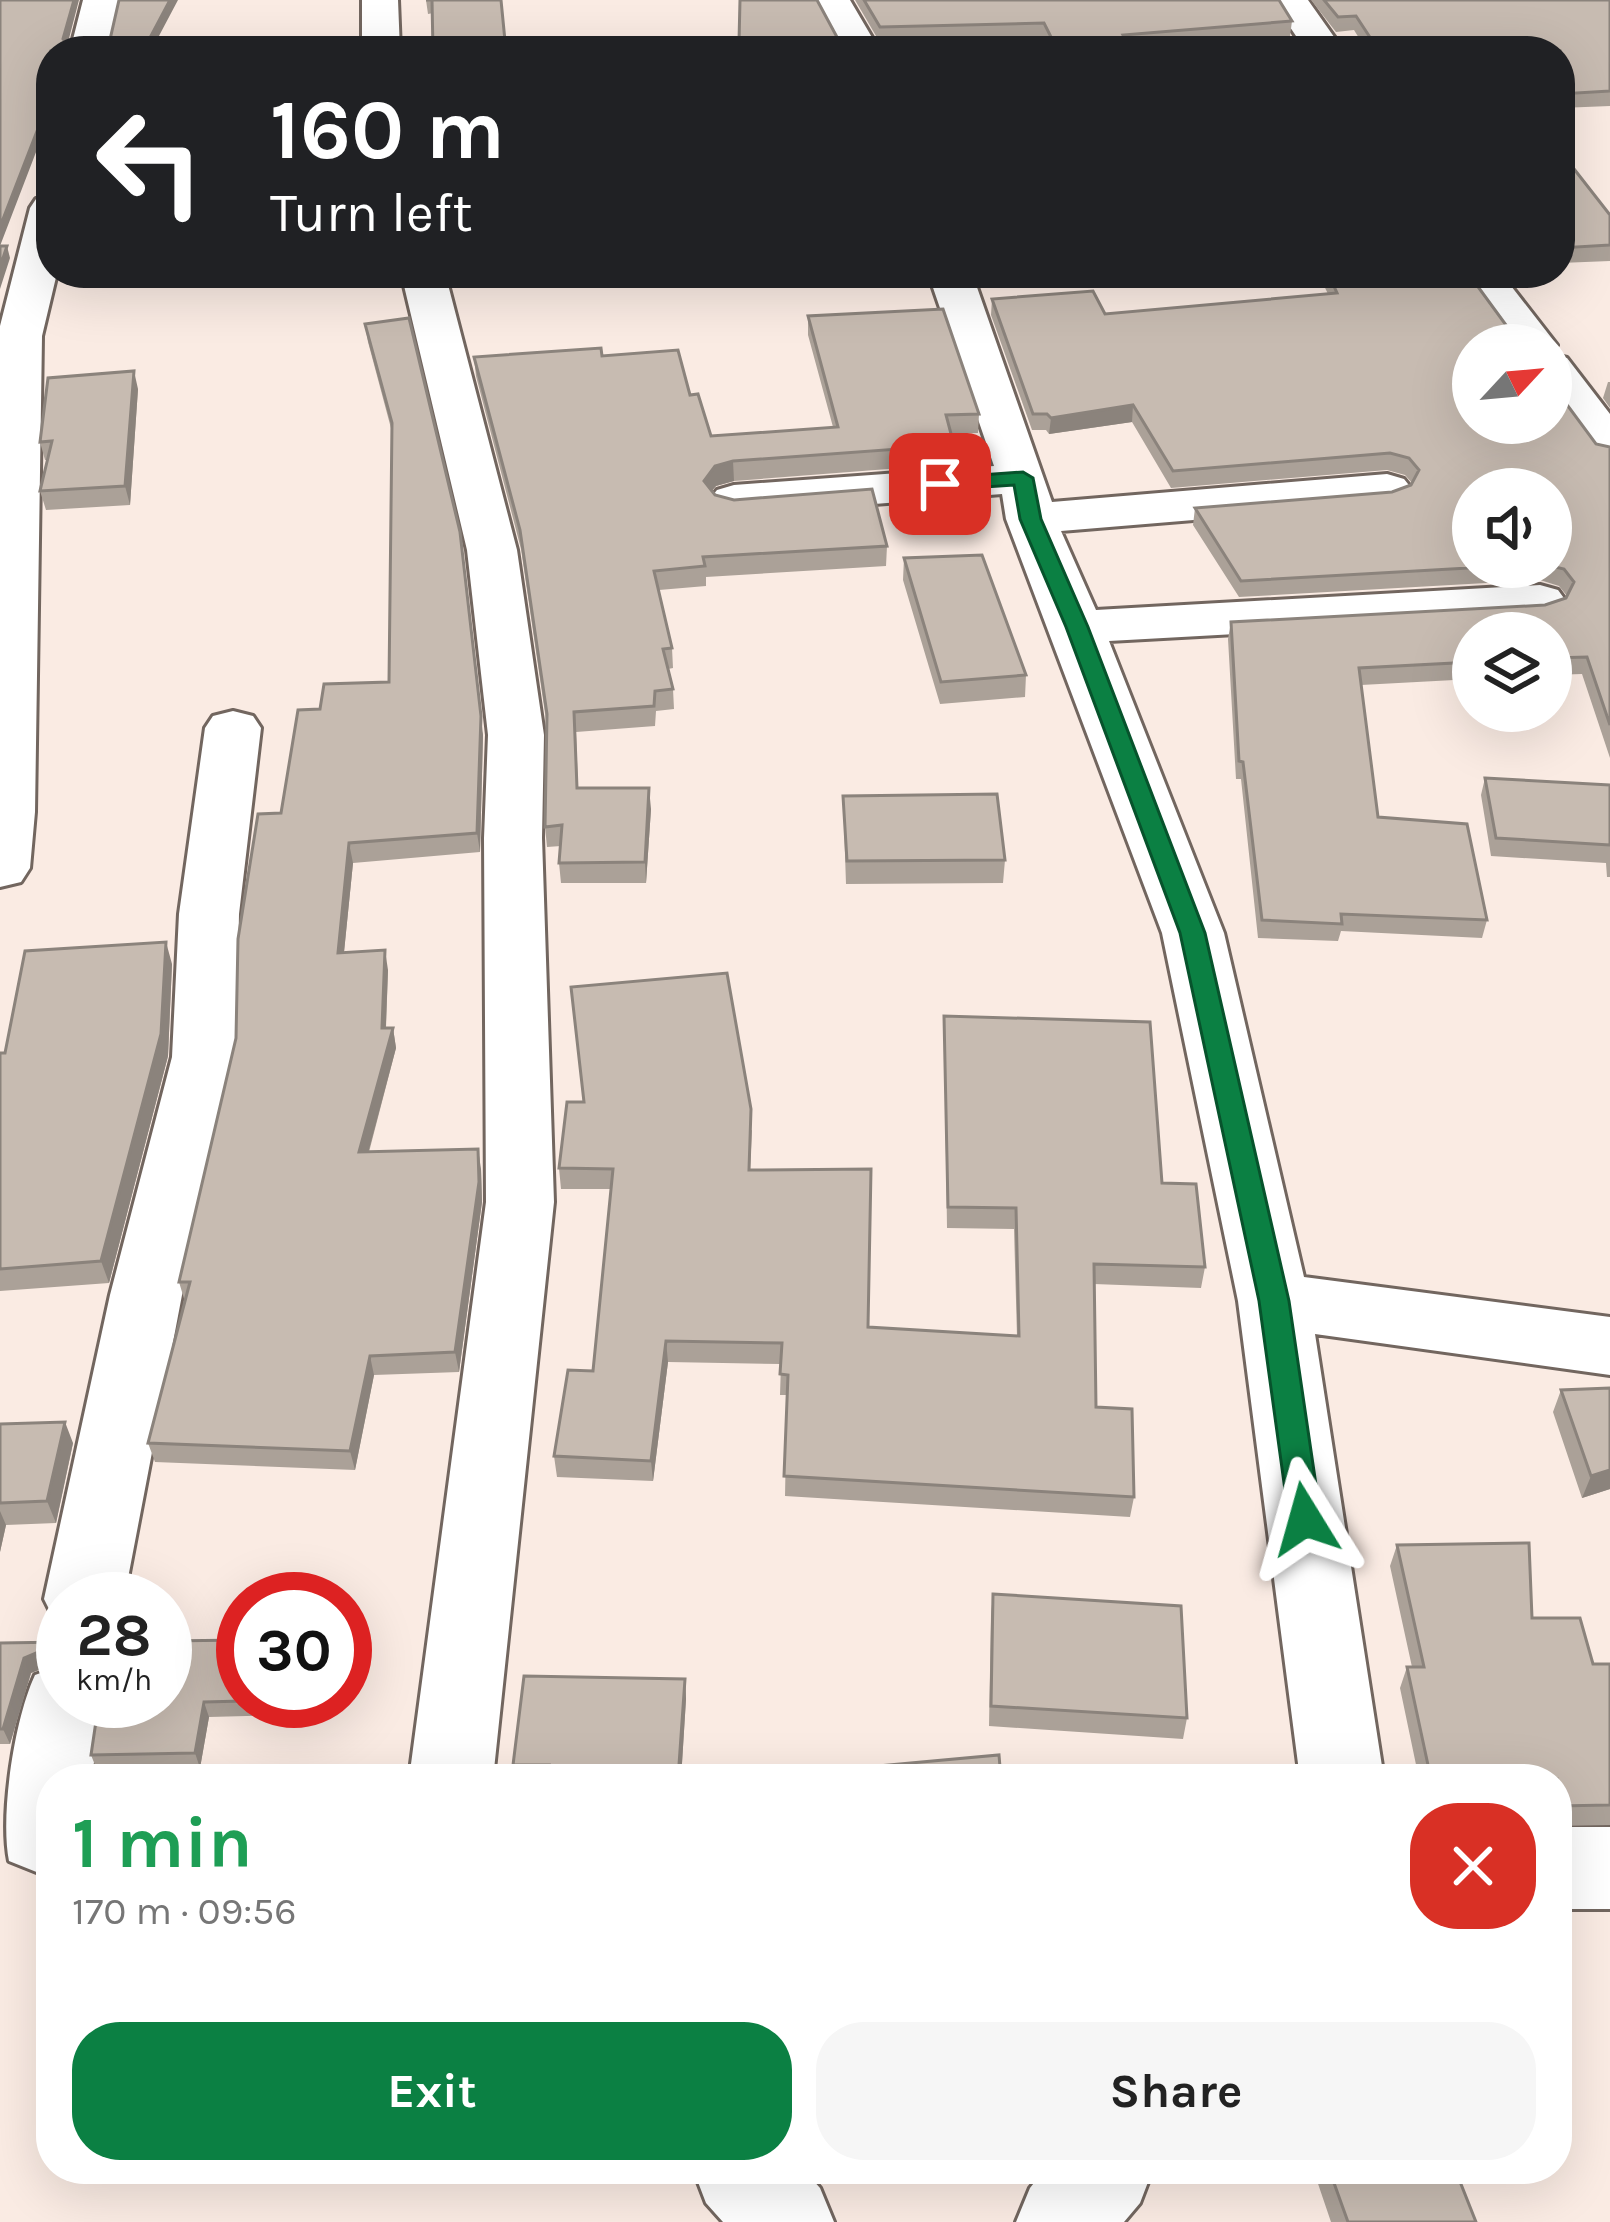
<!DOCTYPE html>
<html lang="en">
<head>
<meta charset="utf-8">
<style>
  body { margin:0; font-family:Karla,sans-serif; background:#f6f6f6; color:#222; height:100vh; display:flex; flex-direction:column; font-size:45px; white-space:nowrap }
  * { box-sizing:border-box; margin:0 }
  p { font-size:39px; color:#767676 }
  .icon { flex:none; width:66px; height:66px; fill:none; stroke:currentColor; stroke-width:2; stroke-linecap:round; stroke-linejoin:round }
  .map { position:relative; flex:1; overflow:hidden }
  .details { position:absolute; left:36px; top:1764px; width:1536px; height:420px; display:flex; flex-direction:column; background:#fff; border-radius:48px; box-shadow:0 12px 48px #0002 }
  .details>* { flex:none }
  .hud { position:absolute; left:36px; top:36px; width:1539px; height:252px; border-radius:48px; box-shadow:0 12px 48px #0002; background:#202124; color:#fff; overflow:hidden }
  .needle { width:78px; rotate:64deg }
  .buttons { position:absolute; left:1452px; top:324px; display:grid; gap:24px }
  .buttons a { display:grid; place-items:center; width:120px; height:120px; border-radius:50%; background:#fff; box-shadow:0 12px 48px #0002; font-size:60px }
  .speed { position:absolute; left:36px; top:1572px; display:flex; gap:24px; font-size:60px; font-weight:700; text-align:center }
  .speed>* { display:grid; place-content:center; width:156px; height:156px; border-radius:50%; background:#fff; box-shadow:0 12px 48px #0002; line-height:1 }
  .speed small { font-size:30px; font-weight:400 }
  .speed .limit { border:18px solid #d22; background:#fff; color:#111 }
  .pin { position:absolute; display:grid; place-items:center; width:102px; height:102px; color:#fff; margin:-51px; border-radius:24px; box-shadow:0 6px 18px #0006 }
  .me { position:absolute; width:132px; margin:-66px; rotate:352deg; stroke-linejoin:round; filter:drop-shadow(0 0 9px #0008) }
  .turn { display:flex; align-items:center; gap:42px; height:252px; padding:0 36px; font-size:54px }
  .turn .icon { width:156px; height:156px; stroke-width:2.5 }
  .turn b { display:block; font-size:84px; line-height:102px }
  .round { display:grid; place-items:center; flex:none; width:126px; height:126px; border-radius:48px; background:#f6f6f6 }
  .overview { display:flex; align-items:center; justify-content:space-between; height:204px; padding:0 36px }
  h1 { font-size:72px; font-weight:700; line-height:90px; color:#1e9e55 }
  .button { display:flex; gap:24px; margin-top:auto; padding:24px 36px }
  .button a { flex:1; height:138px; border-radius:48px; background:#0b8043; color:#fff; font-size:48px; font-weight:700; line-height:138px; text-align:center }
  .button a+a { background:#f6f6f6; color:#222 }
  .map>svg:first-child { display:block }
  .lines { fill:none; stroke-linecap:round; stroke-linejoin:round }
  .minor-casing { stroke:#72665f; stroke-width:6 }
  .minor { fill:#fff; fill-rule:evenodd }
  .wall { fill:#aba198; fill-rule:evenodd }
  .shaded-wall { fill:#8b837c }
  .building { fill:#c7bbb1; stroke:#8b837c; stroke-width:3 }
  .route { fill:#0b8043; stroke:#07532c; stroke-width:3 }
</style>
</head>
<body>
<div class="map">
<svg width="1610" height="2222" viewBox="0 0 1610 2222">
  <rect width="100%" height="100%" fill="#faebe3"/>
  <g class="lines">
    <defs>
      <path id="minor" d="M 83,0 L 119,0 L 108,51 L 70,51 Z
        M 362,0 L 398,0 L 400,51 L 362,51 Z
        M 814,0 L 850,0 L 880,51 L 842,51 Z
        M 1272,0 L 1308,0 L 1344,51 L 1306,51 Z
        M 51,196 L 51,273 L 57,273 L 42,336 L 35,812 L 30,868 L 21,882 L 0,887 L 0,326 L 30,208 L 36,199 Z
        M 401,273 L 445,273 L 517,550 L 544,735 L 542,838 L 554,1202 L 493,1779 L 409,1779 L 486,1202 L 484,838 L 488,735 L 467,550 Z
        M 928,273 L 972,273 L 1052,502 L 1387,474 L 1404,479 L 1412,489 L 1404,499 L 1387,504 L 1061,531 L 1096,610 L 1540,585 L 1558,590 L 1566,601 L 1558,612 L 1540,617 L 1109,641 L 1224,933 L 1304,1277 L 1610,1317 L 1610,1375 L 1315,1334 L 1384,1779 L 1300,1779 L 1238,1301 L 1162,933 L 1006,519 L 1002,494 L 734,515 L 717,510 L 709,500 L 717,490 L 734,485 L 994,466 Z
        M 1457,273 L 1501,273 L 1557,345 L 1551,353 L 1551,345 L 1511,345 Z
        M 1551,354 L 1567,358 L 1610,414 L 1610,460 L 1593,456 L 1551,400 Z
        M 233,711 L 253,716 L 261,728 L 239,914 L 236,1057 L 182,1295 L 124,1599 L 63,1599 L 63,1626 L 56,1623 L 44,1599 L 110,1295 L 172,1057 L 179,914 L 205,728 L 213,716 Z
        M 63,1665 L 63,1701 L 105,1701 L 91,1779 L 51,1779 L 51,1868 L 39,1873 L 9,1861 C 0,1816 14,1720 35,1675 Z
        M 1557,1827 L 1610,1827 L 1610,1909 L 1557,1909 Z
        M 693,2169 L 803,2169 L 820,2188 L 834,2222 L 723,2222 L 706,2203 Z
        M 1045,2169 L 1153,2169 L 1140,2203 L 1124,2222 L 1016,2222 L 1030,2188 Z"/>
    </defs>
    <use href="#minor" class="minor-casing"/>
    <use href="#minor" class="minor"/>
  </g>
  <path class="wall" d="M 426,0 L 501,0 L 428,14 Z
    M 740,0 L 838,39 L 847,51 L 739,51 Z
    M 855,0 L 1279,0 L 1292,21 L 1290,36 L 1130,49 L 1131,51 L 1050,51 L 1043,38 L 879,41 Z
    M 1311,0 L 1610,0 L 1610,106 L 1560,108 L 1560,51 L 1367,51 L 1354,30 L 1336,32 Z
    M 1560,151 L 1610,215 L 1610,261 L 1560,263 Z
    M 1318,273 L 1468,273 L 1473,423 L 1610,447 L 1610,758 L 1582,674 L 1551,675 L 1551,633 L 1473,633 L 1473,679 L 1361,685 L 1378,817 L 1487,920 L 1482,938 L 1341,931 L 1338,941 L 1258,938 L 1241,779 L 1236,779 L 1228,639 L 1231,622 L 1545,605 L 1566,598 L 1567,596 L 1559,586 L 1540,580 L 1239,597 L 1193,525 L 1195,508 L 1392,492 L 1411,485 L 1412,483 L 1405,475 L 1387,470 L 1171,488 L 1132,422 L 1049,434 L 1046,430 L 1032,430 L 991,315 L 992,299 L 1105,314 L 1328,294 ZM 1551,489 L 1551,567 L 1473,567 Z
    M 808,316 L 979,414 L 978,433 L 951,434 L 954,445 L 953,464 L 734,481 L 716,486 L 712,491 L 715,495 L 887,546 L 886,566 L 706,577 L 706,586 L 659,590 L 672,648 L 673,668 L 668,669 L 673,689 L 674,709 L 656,711 L 655,726 L 576,732 L 578,788 L 651,809 L 646,883 L 561,883 L 559,863 L 561,846 L 547,847 L 545,827 L 546,720 L 521,549 L 476,376 L 474,357 L 602,356 L 690,395 L 711,436 L 833,427 L 808,335 Z
    M 365,324 L 483,735 L 480,852 L 353,863 L 344,952 L 388,970 L 386,1028 L 393,1028 L 396,1048 L 369,1152 L 481,1169 L 482,1202 L 459,1372 L 374,1375 L 355,1470 L 155,1462 L 148,1443 L 185,1302 L 179,1282 L 236,1038 L 281,813 L 320,709 L 389,682 L 392,432 L 368,342 Z
    M 1608,382 L 1610,382 L 1610,408 L 1603,398 Z
    M 138,389 L 130,505 L 46,510 L 40,491 L 47,460 L 45,460 L 40,442 Z
    M 904,558 L 1026,675 L 1025,697 L 940,704 L 903,580 Z
    M 1485,778 L 1610,785 L 1610,877 L 1607,877 L 1606,863 L 1491,856 L 1481,795 Z
    M 843,796 L 1005,860 L 1003,883 L 846,884 Z
    M 172,964 L 168,1056 L 109,1283 L 0,1291 L 0,1053 L 5,1053 Z
    M 944,1016 L 1162,1183 L 1205,1267 L 1201,1288 L 1094,1284 L 1096,1407 L 1134,1497 L 1130,1517 L 785,1496 L 787,1395 L 780,1395 L 781,1364 L 668,1362 L 653,1481 L 557,1477 L 554,1456 L 593,1371 L 611,1189 L 561,1189 L 559,1168 L 752,1130 L 750,1170 L 868,1327 L 1017,1336 L 1014,1229 L 947,1228 Z
    M 1561,1390 L 1610,1489 L 1582,1498 L 1553,1412 Z
    M 0,1424 L 73,1443 L 56,1523 L 6,1525 L 0,1552 Z
    M 1397,1545 L 1532,1618 L 1593,1664 L 1610,1664 L 1610,1825 L 1557,1826 L 1557,1779 L 1419,1779 L 1400,1688 L 1407,1667 L 1412,1667 L 1390,1566 Z
    M 993,1594 L 1187,1718 L 1183,1739 L 989,1726 L 991,1615 Z
    M 63,1642 L 63,1686 L 61,1681 L 61,1661 L 31,1673 L 10,1744 L 0,1744 L 0,1643 Z
    M 685,1679 L 686,1699 L 681,1779 L 516,1779 L 513,1765 Z
    M 99,1701 L 326,1701 L 324,1714 L 209,1717 L 200,1768 L 97,1770 L 91,1755 Z
    M 1313,2169 L 1455,2169 L 1476,2222 L 1331,2222 Z"/>
  <path class="shaded-wall" d="M 74,0 L 79,0 L 66,50 L 63,39 Z
    M 170,0 L 178,0 L 151,51 L 143,51 Z
    M 51,95 L 51,113 L 0,246 L 0,227 Z
    M 7,246 L 10,258 L 0,289 L 0,267 Z
    M 134,371 L 138,389 L 130,505 L 125,486 Z
    M 1133,405 L 1132,422 L 1049,434 L 1051,418 Z
    M 733,461 L 734,481 L 716,486 L 704,500 L 704,481 L 715,466 Z
    M 460,532 L 483,735 L 480,852 L 477,833 Z
    M 649,788 L 651,809 L 646,883 L 645,862 Z
    M 349,843 L 353,863 L 342,972 L 338,953 Z
    M 166,942 L 172,964 L 168,1056 L 109,1283 L 101,1261 Z
    M 385,950 L 388,970 L 385,1048 L 382,1028 Z
    M 393,1028 L 396,1048 L 363,1172 L 359,1152 Z
    M 478,1149 L 481,1169 L 482,1202 L 459,1372 L 455,1352 Z
    M 666,1341 L 668,1362 L 653,1481 L 651,1461 Z
    M 370,1356 L 374,1375 L 355,1470 L 350,1451 Z
    M 65,1422 L 73,1443 L 56,1523 L 47,1501 Z
    M 1610,1470 L 1610,1489 L 1582,1498 L 1591,1476 Z
    M 0,1511 L 6,1525 L 0,1552 Z
    M 55,1645 L 62,1661 L 31,1673 L 10,1744 L 3,1729 L 24,1658 Z
    M 685,1679 L 686,1699 L 681,1779 L 678,1779 Z
    M 204,1702 L 209,1717 L 200,1768 L 195,1753 Z"/>
  <path class="building" d="M 0,0 L 74,0 L 63,39 L 68,45 L 109,44 L 119,0 L 170,0 L 143,51 L 51,51 L 51,95 L 0,227 Z
    M 426,0 L 501,0 L 506,51 L 433,51 L 432,0 Z
    M 740,0 L 817,0 L 838,39 L 845,41 L 847,51 L 789,51 L 788,42 L 739,42 Z
    M 864,0 L 1279,0 L 1292,21 L 1123,35 L 1131,51 L 1058,51 L 1044,23 L 880,27 Z
    M 1324,0 L 1610,0 L 1610,91 L 1560,94 L 1560,51 L 1379,51 L 1356,16 L 1338,17 Z
    M 1560,151 L 1610,215 L 1610,245 L 1560,248 Z
    M 0,246 L 7,246 L 0,267 Z
    M 1328,273 L 1468,273 L 1506,325 L 1506,345 L 1473,345 L 1473,423 L 1551,423 L 1551,383 L 1596,444 L 1610,447 L 1610,725 L 1587,657 L 1551,658 L 1551,633 L 1473,633 L 1473,662 L 1359,668 L 1378,817 L 1467,824 L 1487,920 L 1341,914 L 1342,924 L 1262,920 L 1243,762 L 1239,761 L 1231,622 L 1545,605 L 1566,598 L 1574,582 L 1564,569 L 1551,566 L 1551,489 L 1473,489 L 1473,567 L 1486,567 L 1241,581 L 1195,508 L 1392,492 L 1411,485 L 1419,470 L 1409,458 L 1390,453 L 1173,471 L 1133,405 L 1051,418 L 1047,414 L 1033,414 L 992,299 L 1093,291 L 1105,314 L 1337,293 Z
    M 943,309 L 979,414 L 946,415 L 954,445 L 733,461 L 715,466 L 704,481 L 715,495 L 734,500 L 872,489 L 887,546 L 703,557 L 705,566 L 654,571 L 672,648 L 663,649 L 673,689 L 655,691 L 654,706 L 574,712 L 577,788 L 649,788 L 645,862 L 559,863 L 562,825 L 545,827 L 547,714 L 520,530 L 474,357 L 601,348 L 602,356 L 678,350 L 690,395 L 698,394 L 711,436 L 838,427 L 808,316 Z
    M 409,318 L 460,532 L 481,716 L 477,833 L 349,843 L 338,953 L 385,950 L 382,1028 L 393,1028 L 359,1152 L 478,1149 L 479,1182 L 455,1352 L 370,1356 L 350,1451 L 148,1443 L 190,1282 L 179,1282 L 236,1038 L 238,939 L 258,814 L 281,813 L 298,710 L 320,709 L 324,684 L 389,682 L 392,423 L 365,324 Z
    M 134,371 L 125,486 L 40,491 L 52,441 L 40,442 L 48,378 Z
    M 982,555 L 1026,675 L 941,682 L 904,558 Z
    M 1485,778 L 1610,785 L 1610,845 L 1496,838 Z
    M 997,794 L 1005,860 L 847,861 L 843,796 Z
    M 166,942 L 161,1034 L 101,1261 L 0,1269 L 0,1053 L 5,1053 L 25,951 Z
    M 727,973 L 751,1109 L 749,1170 L 871,1169 L 868,1327 L 1019,1336 L 1016,1208 L 948,1207 L 944,1016 L 1150,1022 L 1162,1183 L 1196,1184 L 1205,1267 L 1094,1264 L 1096,1407 L 1132,1409 L 1134,1497 L 784,1476 L 788,1375 L 780,1374 L 782,1343 L 666,1341 L 651,1461 L 554,1456 L 568,1370 L 593,1371 L 613,1169 L 559,1168 L 567,1102 L 584,1102 L 571,987 Z
    M 1610,1388 L 1610,1470 L 1591,1476 L 1561,1390 Z
    M 65,1422 L 47,1501 L 0,1503 L 0,1424 Z
    M 1529,1543 L 1532,1618 L 1580,1618 L 1593,1664 L 1610,1664 L 1610,1805 L 1557,1806 L 1557,1779 L 1431,1779 L 1407,1667 L 1424,1667 L 1397,1545 Z
    M 993,1594 L 1181,1606 L 1187,1718 L 991,1706 Z
    M 333,1597 L 333,1599 L 252,1599 L 252,1598 Z
    M 243,1640 L 243,1701 L 204,1702 L 195,1753 L 91,1755 L 99,1701 L 165,1701 L 165,1641 Z
    M 63,1642 L 63,1681 L 61,1681 L 61,1650 L 55,1645 L 24,1658 L 3,1729 L 0,1729 L 0,1643 Z
    M 524,1676 L 685,1679 L 678,1779 L 545,1779 L 549,1765 L 513,1765 Z
    M 999,1755 L 1001,1779 L 822,1779 L 822,1771 Z
    M 1329,2169 L 1455,2169 L 1476,2222 L 1348,2222 Z"/>
  <path class="route" d="M 1023,472 L 1033,478 L 1041,519 L 1088,627 L 1205,933 L 1289,1301 L 1321,1519 L 1316,1528 L 1305,1532 L 1293,1528 L 1289,1519 L 1259,1301 L 1180,933 L 1066,627 L 1020,519 L 1014,485 L 940,490 L 930,484 L 940,478 Z"/>
</svg>
<div class="buttons">
<a><svg class="needle" viewBox="-14 -14 28 28"><path d="M0-13l5 13h-10z" fill="#e53935"/><path d="M0 13l5-13h-10z" fill="#767676"/></svg></a>
<a><svg class="icon" aria-label="sound" viewBox="0 0 24 24"><path d="M4 9h4l5-4v14l-5-4H4zM17 9q2 3 0 6"/></svg></a>
<a><svg class="icon" aria-label="layers" viewBox="0 0 24 24"><path d="M12 4l9 5-9 5-9-5zM3 14l9 5 9-5"/></svg></a>
</div>
<div class="speed"><div>28<small>km/h</small></div><div class="limit">30</div></div>
<div class="pin" style="left:940px;top:484px;background:#d93025"><svg class="icon" aria-label="arrive" viewBox="0 0 24 24"><path d="M6 21V4h12l-3 4 3 4H6"/></svg></div>
<svg class="me" style="left:1305px;top:1519px" viewBox="-20 -20 40 40"><path d="M0-17L14 15 0 8-14 15z" fill="#0b8043" stroke="#fff" stroke-width="4"/></svg>
<div class="hud">
<div class="turn"><svg class="icon" aria-label="left" viewBox="0 0 24 24"><path d="M17 20v-9H6M10 6l-5 5 5 5"/></svg><div><b>160 m</b>Turn left</div></div>
</div>
<section class="details">
<div class="overview"><div><h1>1 min</h1><p>170 m · 09:56</p></div><a class="round" style="background:#d93025;color:#fff"><svg class="icon" aria-label="close" viewBox="0 0 24 24"><path d="M6 6l12 12M18 6L6 18"/></svg></a></div>
<div class="button"><a>Exit</a><a>Share</a></div>
</section>
</div>
</body>
</html>
